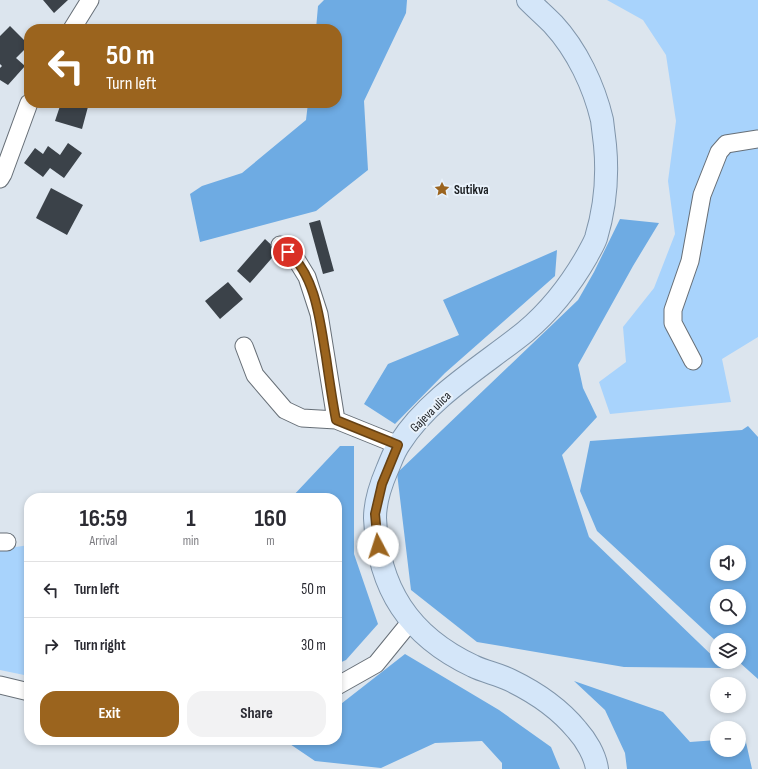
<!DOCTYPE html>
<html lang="en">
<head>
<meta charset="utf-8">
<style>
  body { margin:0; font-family:"Sofia Sans Condensed",sans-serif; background:#f2f2f3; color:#2b2b33; height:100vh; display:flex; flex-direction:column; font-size:15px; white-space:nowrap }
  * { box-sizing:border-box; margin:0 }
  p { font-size:13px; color:#7c7c81 }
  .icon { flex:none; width:22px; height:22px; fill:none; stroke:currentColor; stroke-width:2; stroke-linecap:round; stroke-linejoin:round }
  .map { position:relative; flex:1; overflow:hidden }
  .details { position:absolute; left:24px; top:493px; width:318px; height:252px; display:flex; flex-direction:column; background:#fff; border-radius:16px; box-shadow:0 2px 6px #0003 }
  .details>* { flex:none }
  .guide { position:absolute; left:24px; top:24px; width:318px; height:84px; border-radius:16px; box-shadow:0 2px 6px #0003; background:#9b641e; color:#fff; overflow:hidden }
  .tools { position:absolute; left:710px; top:545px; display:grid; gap:8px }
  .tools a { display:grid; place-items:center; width:36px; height:36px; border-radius:50%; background:#fff; box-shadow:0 2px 6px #0003; font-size:20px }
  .pin { position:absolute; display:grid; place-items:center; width:34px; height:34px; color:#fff; margin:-17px; border:2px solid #fff; border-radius:50%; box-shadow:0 1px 4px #0007 }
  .me { position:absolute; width:44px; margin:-22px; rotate:355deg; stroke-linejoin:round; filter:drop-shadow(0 0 3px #0008) }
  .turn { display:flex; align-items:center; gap:14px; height:84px; padding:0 16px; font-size:18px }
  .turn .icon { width:52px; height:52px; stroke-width:2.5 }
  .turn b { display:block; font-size:28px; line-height:34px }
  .eta { display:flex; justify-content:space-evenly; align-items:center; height:68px; text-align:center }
  .eta b { font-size:24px; font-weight:700; line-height:28px }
  .cta { display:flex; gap:8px; margin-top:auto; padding:8px 16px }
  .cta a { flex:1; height:46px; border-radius:16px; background:#9b641e; color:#fff; font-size:16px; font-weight:700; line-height:46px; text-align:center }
  .cta a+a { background:#f2f2f3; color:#2b2b33 }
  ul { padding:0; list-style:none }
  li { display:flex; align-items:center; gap:12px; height:56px; padding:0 16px; border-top:1px solid #e1e1e2 }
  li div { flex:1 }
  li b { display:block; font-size:15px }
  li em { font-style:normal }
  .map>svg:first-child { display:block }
  .green { fill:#a8d3fc }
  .forest { fill:#6eabe3; fill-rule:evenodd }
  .building { fill:#3b4249 }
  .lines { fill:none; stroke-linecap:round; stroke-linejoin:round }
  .minor-casing { stroke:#676f77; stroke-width:19 }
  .major-casing { stroke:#8095aa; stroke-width:24 }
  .minor { stroke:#fff; stroke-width:17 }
  .major { stroke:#d4e6f9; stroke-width:22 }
  .route-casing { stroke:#654114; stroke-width:10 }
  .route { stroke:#9b641e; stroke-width:7 }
  .labels { text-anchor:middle; stroke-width:4; stroke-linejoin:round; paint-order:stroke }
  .poi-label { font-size:13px; font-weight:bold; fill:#191c1f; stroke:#e9f2fb; text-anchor:start }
  .street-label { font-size:13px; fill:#191c1f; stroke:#e9f2fb }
</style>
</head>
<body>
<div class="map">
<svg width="758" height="769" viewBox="0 0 758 769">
  <rect width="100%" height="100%" fill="#dce5ee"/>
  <path class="green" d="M 607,0 L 758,0 L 758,337 L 722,359 L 731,402 L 610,414 L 599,382 L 626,362 L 623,327 L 654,288 L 675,234 L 668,181 L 676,121 L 666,55 L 643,20 Z
    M 0,544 L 16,547 L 29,545 L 29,676 L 0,670 Z"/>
  <path class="forest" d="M 324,0 L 407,0 L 406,13 L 364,101 L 368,170 L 316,211 L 200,242 L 190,194 L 202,186 L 242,173 L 306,120 L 308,103 L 337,103 L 337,29 L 316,29 L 318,6 Z
    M 620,219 L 659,223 L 633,266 L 578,365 L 583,388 L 597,417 L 562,455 L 589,537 L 725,668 L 624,667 L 477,642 L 411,590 L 397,473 L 578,300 L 594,272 Z
    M 557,250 L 555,276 L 445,373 L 395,424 L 364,404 L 388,364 L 459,335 L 443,300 Z
    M 748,426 L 758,437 L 758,679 L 739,662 L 739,640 L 717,640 L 717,642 L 597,531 L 580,491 L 590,441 L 742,430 ZM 717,552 L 739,552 L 739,574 L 717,574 ZM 717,596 L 739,596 L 739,618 L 717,618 Z
    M 340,446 L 354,446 L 354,554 L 378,624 L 346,660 L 337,664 L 337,498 L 291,498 Z
    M 405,654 L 499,710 L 551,747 L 560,769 L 502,769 L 502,763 L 482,741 L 435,743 L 381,768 L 315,761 L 284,740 L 337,740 L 337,707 Z
    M 574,681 L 663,712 L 690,742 L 717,740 L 717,750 L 739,750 L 739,738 L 745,738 L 752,769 L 627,769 L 625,753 L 605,710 Z"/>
  <path class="building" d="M 43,0 L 68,0 L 54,13 Z
    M 10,26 L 29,45 L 16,58 L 25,66 L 8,85 L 0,80 L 0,68 L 2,66 L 0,64 L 0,36 Z
    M 61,103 L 89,103 L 82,129 L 55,121 Z
    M 68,143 L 82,153 L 64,178 L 50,168 L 43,177 L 24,163 L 35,148 L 43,154 L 48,146 L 60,155 Z
    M 51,188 L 83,205 L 67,235 L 36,218 Z
    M 320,220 L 334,271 L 323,274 L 309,223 Z
    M 265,239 L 278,251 L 250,283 L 237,271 Z
    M 228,282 L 243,299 L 220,319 L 205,301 Z"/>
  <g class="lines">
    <defs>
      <path id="minor" d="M 72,29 L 90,0
        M 0,179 L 3,174 L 29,103
        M 280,245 L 296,259 L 307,277 L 319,314 L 336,420
        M 244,346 L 255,375 L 285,410 L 302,418 L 336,420 L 398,445
        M 693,361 L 673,323 L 673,310 L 690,261 L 702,195 L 719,152 L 726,144 L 758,139
        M 0,542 L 7,542
        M 0,685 L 29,692
        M 337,686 L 376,664 L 411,621"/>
      <path id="major" d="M 528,0 C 536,8 545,16 553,24 C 577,50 594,86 602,120 C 603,128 604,137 605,145 C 608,176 605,208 596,238 C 594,244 590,250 587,256 C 571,284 550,311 525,332 C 484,365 428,398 400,443 C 394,451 391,461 387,470 C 381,484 375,502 375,518 C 378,588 409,636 473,666 C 485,672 498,674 510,680 C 535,692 559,708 577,730 C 586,740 595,755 597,769"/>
    </defs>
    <use href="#minor" class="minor-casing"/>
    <use href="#major" class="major-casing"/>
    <use href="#minor" class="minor"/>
    <use href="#major" class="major"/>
  </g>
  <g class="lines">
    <defs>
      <path id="route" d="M 288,252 C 316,276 320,322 326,357 C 329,378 332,399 336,420 L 398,445 L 382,484 L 375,514 L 378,546"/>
    </defs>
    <use href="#route" class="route-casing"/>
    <use href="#route" class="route"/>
  </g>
  <defs>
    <symbol id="sight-bare" viewBox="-9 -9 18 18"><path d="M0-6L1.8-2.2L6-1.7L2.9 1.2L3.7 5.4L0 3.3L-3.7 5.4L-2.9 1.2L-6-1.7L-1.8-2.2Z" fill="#9b641e" stroke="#e9f2fb" stroke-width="2.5" paint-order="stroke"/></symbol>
  </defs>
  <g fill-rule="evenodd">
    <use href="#sight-bare" x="431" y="178" width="22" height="22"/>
  </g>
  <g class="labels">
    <g class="poi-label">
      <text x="454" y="194">Sutikva</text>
    </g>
    <g class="street-label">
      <text transform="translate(430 411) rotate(-45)" y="5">Gajeva ulica</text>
    </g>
  </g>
</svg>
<div class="tools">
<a><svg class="icon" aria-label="sound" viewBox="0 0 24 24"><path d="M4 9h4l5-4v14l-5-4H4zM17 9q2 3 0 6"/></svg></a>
<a><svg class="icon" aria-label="search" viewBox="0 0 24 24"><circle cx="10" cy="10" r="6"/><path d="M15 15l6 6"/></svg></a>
<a><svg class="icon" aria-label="layers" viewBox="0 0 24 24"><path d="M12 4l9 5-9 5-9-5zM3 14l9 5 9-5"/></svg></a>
<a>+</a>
<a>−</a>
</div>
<div class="pin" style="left:288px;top:252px;background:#d93025"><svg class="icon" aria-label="arrive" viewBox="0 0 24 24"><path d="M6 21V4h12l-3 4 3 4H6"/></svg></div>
<svg class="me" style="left:378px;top:546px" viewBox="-20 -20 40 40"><circle r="19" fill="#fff"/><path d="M0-13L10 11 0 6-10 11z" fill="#9b641e"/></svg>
<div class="guide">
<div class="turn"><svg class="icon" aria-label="left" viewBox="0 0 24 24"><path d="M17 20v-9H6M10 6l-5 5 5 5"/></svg><div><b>50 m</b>Turn left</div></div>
</div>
<section class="details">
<div class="eta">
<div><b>16:59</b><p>Arrival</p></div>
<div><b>1</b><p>min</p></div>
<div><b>160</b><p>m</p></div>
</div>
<ul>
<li><svg class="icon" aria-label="left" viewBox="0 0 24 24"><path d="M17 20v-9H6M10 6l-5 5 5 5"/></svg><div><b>Turn left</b></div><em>50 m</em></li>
<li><svg class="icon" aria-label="right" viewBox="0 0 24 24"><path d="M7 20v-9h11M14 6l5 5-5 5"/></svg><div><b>Turn right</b></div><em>30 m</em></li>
</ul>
<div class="cta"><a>Exit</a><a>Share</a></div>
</section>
</div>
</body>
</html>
